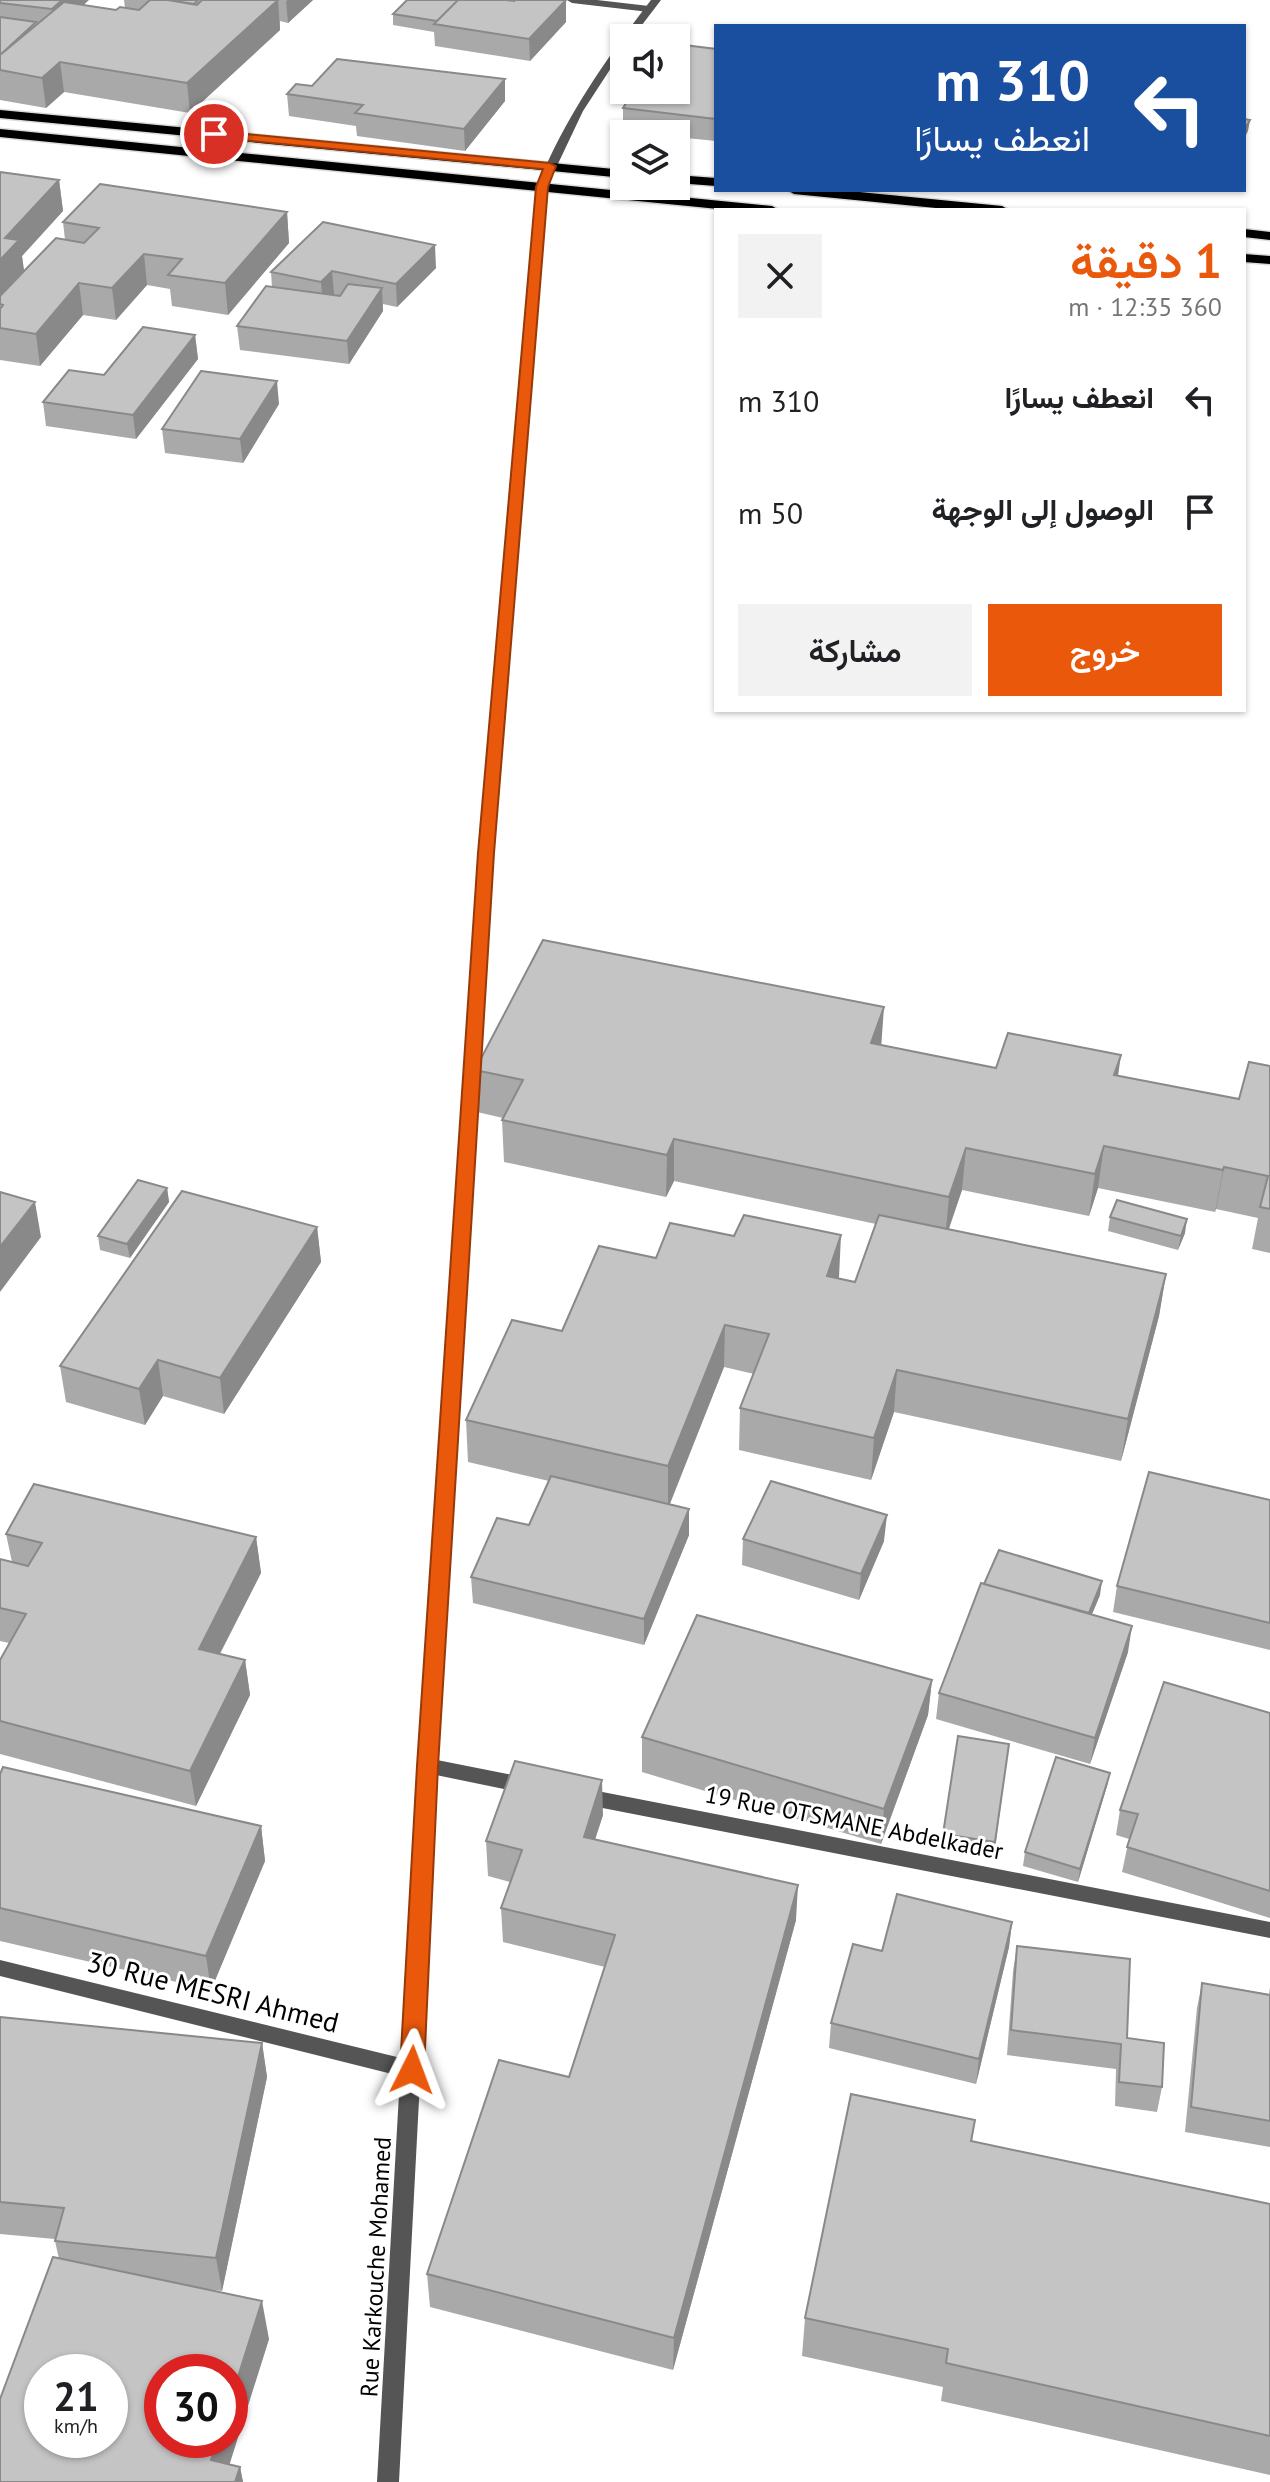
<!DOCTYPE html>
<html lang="ar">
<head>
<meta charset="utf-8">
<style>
  body { margin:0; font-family:"PT Sans",Vazirmatn,sans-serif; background:#f2f2f2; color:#202124; direction:rtl; height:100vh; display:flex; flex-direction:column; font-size:30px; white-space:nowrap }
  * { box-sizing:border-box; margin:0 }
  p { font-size:26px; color:#757577 }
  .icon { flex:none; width:44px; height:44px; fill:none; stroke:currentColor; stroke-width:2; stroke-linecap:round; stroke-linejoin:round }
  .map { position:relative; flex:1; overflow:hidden; direction:ltr }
  .sheet { position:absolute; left:714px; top:208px; width:532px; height:504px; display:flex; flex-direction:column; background:#fff; border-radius:0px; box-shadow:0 2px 6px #0004; direction:rtl }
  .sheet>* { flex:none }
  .banner { position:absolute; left:714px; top:24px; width:532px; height:168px; border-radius:0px; box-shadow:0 2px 6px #0004; direction:rtl; background:#1a4fa0; color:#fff; overflow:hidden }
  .controls { position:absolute; left:610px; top:24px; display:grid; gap:16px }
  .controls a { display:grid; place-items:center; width:80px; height:80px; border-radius:0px; background:#fff; box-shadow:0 2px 6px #0004; font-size:40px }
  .speed { position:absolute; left:24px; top:2354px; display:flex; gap:16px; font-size:40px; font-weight:700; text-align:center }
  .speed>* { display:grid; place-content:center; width:104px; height:104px; border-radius:50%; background:#fff; box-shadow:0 2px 6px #0004; line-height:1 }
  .speed small { font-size:20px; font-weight:400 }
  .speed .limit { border:12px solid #d22; background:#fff; color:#111 }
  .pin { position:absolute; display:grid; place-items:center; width:68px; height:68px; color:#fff; margin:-34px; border:4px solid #fff; border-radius:50%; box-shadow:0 2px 8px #0007 }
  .me { position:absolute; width:88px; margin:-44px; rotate:3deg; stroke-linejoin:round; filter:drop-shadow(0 0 6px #0008) }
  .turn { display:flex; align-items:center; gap:28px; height:168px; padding:0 24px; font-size:36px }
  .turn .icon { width:104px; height:104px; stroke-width:2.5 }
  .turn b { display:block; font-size:56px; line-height:68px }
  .round { display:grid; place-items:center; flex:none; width:84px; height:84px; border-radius:0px; background:#f2f2f2 }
  .summary { display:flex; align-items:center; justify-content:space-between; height:136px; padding:0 24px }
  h1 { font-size:48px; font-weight:600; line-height:60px; color:#ea580c }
  .cta { display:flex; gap:16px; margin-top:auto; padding:16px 24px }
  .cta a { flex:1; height:92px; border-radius:0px; background:#ea580c; color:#fff; font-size:32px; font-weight:600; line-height:92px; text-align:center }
  .cta a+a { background:#f2f2f2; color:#202124 }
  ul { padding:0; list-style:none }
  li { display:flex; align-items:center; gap:24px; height:112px; padding:0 24px }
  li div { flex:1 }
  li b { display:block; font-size:30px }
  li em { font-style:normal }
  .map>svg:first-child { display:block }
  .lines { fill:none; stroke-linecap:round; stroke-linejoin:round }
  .trunk-casing { stroke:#dbdbdb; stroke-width:3 }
  .minor { fill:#555; fill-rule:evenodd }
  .tertiary { fill:#555; fill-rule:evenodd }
  .trunk { fill:#000; fill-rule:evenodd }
  .wall { fill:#a9a9a9 }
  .shaded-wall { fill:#898989 }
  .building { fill:#c4c4c4; stroke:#898989; stroke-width:2; fill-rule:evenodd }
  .route { fill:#ea580c; stroke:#983908; stroke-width:2 }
  .labels { text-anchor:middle; stroke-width:6; stroke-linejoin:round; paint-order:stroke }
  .street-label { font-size:24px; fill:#000; stroke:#fff }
  .near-street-label { font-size:28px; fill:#000; stroke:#fff }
</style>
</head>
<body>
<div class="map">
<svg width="1270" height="2482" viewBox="0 0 1270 2482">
  <rect width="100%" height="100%" fill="#fff"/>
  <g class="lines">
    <defs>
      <path id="trunk" d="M 0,110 L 624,170 L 624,178 L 0,118 Z
        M 0,129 L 772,206 L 779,210 L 728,210 L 0,137 Z
        M 676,175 L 716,178 L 716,186 L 676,183 Z
        M 787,190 L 839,190 L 1002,206 L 1009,210 L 956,210 L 794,194 Z
        M 1244,229 L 1270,232 L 1270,240 L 1244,237 Z
        M 1244,254 L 1270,256 L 1270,264 L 1244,262 Z"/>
    </defs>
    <use href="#trunk" class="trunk-casing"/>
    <path class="minor" d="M 567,0 L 597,0 L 649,6 L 654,9 L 649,12 L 572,3 Z
      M 542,184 L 547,187 L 493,853 L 437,1760 L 528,1778 L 535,1781 L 537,1786 L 535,1791 L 528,1794 L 436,1775 L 399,2482 L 377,2482 L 400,2076 L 0,1976 L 0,1960 L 401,2058 L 418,1766 L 479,853 L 537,187 Z
      M 582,1788 L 1270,1922 L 1270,1938 L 582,1804 L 575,1801 L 573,1796 L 575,1791 Z"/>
    <path class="tertiary" d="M 651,0 L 661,0 L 632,38 L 624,38 L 624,48 L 583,111 L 547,187 L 538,189 L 537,187 C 565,117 606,59 651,0 Z"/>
    <use href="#trunk" class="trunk"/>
  </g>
  <path class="wall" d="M 0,0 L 84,5 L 116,10 L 125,8 L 124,0 L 313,0 L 288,23 L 280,21 L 280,30 L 190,113 L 64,92 L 46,108 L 0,100 Z
    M 393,14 L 566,22 L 530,61 L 435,46 L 434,32 L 393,25 Z
    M 716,49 L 716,141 L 676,137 L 676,134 L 651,134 L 623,131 L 623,108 Z
    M 505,79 L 505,101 L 465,151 L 357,136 L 356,126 L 289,116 L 287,94 L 312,86 Z
    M 0,172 L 59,180 L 63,211 L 22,256 L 24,271 L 65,240 L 63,222 L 287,212 L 289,243 L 228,315 L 172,306 L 170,289 L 147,285 L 116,320 L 83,315 L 40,366 L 0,360 Z
    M 436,268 L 397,307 L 383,304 L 383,311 L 349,364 L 240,350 L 237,326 L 272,287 L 271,272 Z
    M 195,335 L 198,359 L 136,439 L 46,426 L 43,402 Z
    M 279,404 L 243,463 L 165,453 L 162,429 Z
    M 882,1045 L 996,1068 L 1118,1076 L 1239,1099 L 1270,1066 L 1270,1253 L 1252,1249 L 1258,1218 L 1216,1209 L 1215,1212 L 1098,1188 L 1089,1216 L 962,1190 L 949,1229 L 1166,1274 L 1159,1316 L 1121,1461 L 894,1412 L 871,1480 L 739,1450 L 740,1408 L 754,1374 L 724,1367 L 670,1504 L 689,1509 L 689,1535 L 644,1645 L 473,1603 L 471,1577 L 529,1525 L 549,1481 L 468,1462 L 466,1420 L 562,1331 L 656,1258 L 838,1278 L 855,1282 L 876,1224 L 674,1181 L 666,1197 L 504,1162 L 502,1120 L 503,1118 L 477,1112 L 475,1070 Z
    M 167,1188 L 169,1202 L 130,1258 L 100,1250 L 98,1236 Z
    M 1110,1217 L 1185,1233 L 1178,1250 L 1108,1231 Z
    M 317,1227 L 321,1262 L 224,1414 L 163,1396 L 145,1425 L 66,1402 L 60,1366 Z
    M 1270,1500 L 1270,1650 L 1113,1612 L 1117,1586 Z
    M 6,1534 L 256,1537 L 261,1573 L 220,1654 L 245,1660 L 250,1695 L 196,1806 L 0,1754 L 0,1660 L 9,1643 L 0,1641 L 0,1559 L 12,1562 Z
    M 743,1539 L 884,1541 L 859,1600 L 742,1565 Z
    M 1100,1595 L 1092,1614 L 1128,1652 L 1090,1764 L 936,1719 L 939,1693 Z
    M 932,1680 L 928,1715 L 881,1844 L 642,1772 L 642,1737 Z
    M 1270,1713 L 1270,1918 L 1122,1872 L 1129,1839 L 1116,1835 L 1120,1810 Z
    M 1009,1744 L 994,1856 L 942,1848 L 943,1834 Z
    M 1110,1773 L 1107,1786 L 1078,1882 L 1023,1866 L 1025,1852 Z
    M 0,1774 L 261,1826 L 265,1861 L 211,1990 L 0,1941 Z
    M 603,1815 L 595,1840 L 796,1920 L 673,2370 L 430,2307 L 427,2274 L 569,2077 L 605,1967 L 503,1942 L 501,1908 L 510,1882 L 488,1876 L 486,1841 Z
    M 1012,1922 L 1009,1947 L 976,2084 L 829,2048 L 831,2023 L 882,1951 Z
    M 1017,1946 L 1127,2038 L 1162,2087 L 1157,2112 L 1115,2106 L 1116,2069 L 1007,2055 L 1013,1971 Z
    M 1202,1983 L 1269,1994 L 1270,1987 L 1270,2147 L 1185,2132 L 1197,2008 Z
    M 0,2017 L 262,2043 L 267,2077 L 222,2291 L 205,2289 L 269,2339 L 229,2464 L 240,2467 L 243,2482 L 0,2482 L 59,2259 L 55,2241 L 55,2239 L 0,2234 Z
    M 975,2120 L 972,2141 L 1270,2204 L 1270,2475 L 941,2401 L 943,2387 L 802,2356 L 805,2318 Z"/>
  <path class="shaded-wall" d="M 62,0 L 89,0 L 55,31 L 52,9 Z
    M 278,0 L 280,30 L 190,113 L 187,83 Z
    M 288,0 L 313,0 L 288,23 L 286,1 Z
    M 566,0 L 566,22 L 530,61 L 529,39 Z
    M 60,62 L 64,92 L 46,108 L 42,78 Z
    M 505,79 L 505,101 L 465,151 L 464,129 Z
    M 1250,120 L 1248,131 L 1244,139 L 1244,130 Z
    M 59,180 L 63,211 L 22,256 L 24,271 L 0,297 L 0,260 L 5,238 Z
    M 287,212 L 289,243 L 228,315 L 225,283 Z
    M 435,245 L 436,268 L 397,307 L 396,284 Z
    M 144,254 L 147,285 L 116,320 L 112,288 Z
    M 332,271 L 334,294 L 323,305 L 321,282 Z
    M 79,283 L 83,315 L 40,366 L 36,334 Z
    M 382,288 L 383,311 L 349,364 L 347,341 Z
    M 195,335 L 198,359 L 136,439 L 133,415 Z
    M 277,381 L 279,404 L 243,463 L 240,439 Z
    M 884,1007 L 881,1049 L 871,1043 Z
    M 1121,1055 L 1115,1097 L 1114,1075 Z
    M 674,1139 L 674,1181 L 666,1197 L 667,1155 Z
    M 1104,1146 L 1098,1188 L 1089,1216 L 1095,1174 Z
    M 966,1148 L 962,1190 L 945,1239 L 949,1197 Z
    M 1224,1167 L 1216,1209 L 1215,1212 L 1223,1170 Z
    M 167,1188 L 169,1202 L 130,1258 L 127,1244 Z
    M 35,1202 L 41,1237 L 0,1292 L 0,1247 Z
    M 1187,1219 L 1185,1233 L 1178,1250 L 1181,1236 Z
    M 317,1227 L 321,1262 L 224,1414 L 220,1378 Z
    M 841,1235 L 839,1278 L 824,1318 L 827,1276 Z
    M 1166,1274 L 1159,1316 L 1121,1461 L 1128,1419 Z
    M 725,1325 L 724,1367 L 668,1508 L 668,1466 Z
    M 158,1360 L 163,1396 L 145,1425 L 139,1389 Z
    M 897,1370 L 894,1412 L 871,1480 L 874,1438 Z
    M 689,1509 L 689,1535 L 644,1645 L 644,1619 Z
    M 887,1515 L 884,1541 L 859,1600 L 861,1574 Z
    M 256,1537 L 261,1573 L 204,1684 L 199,1649 Z
    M 1102,1581 L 1100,1595 L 1083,1636 L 1085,1622 Z
    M 1132,1626 L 1128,1652 L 1090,1764 L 1095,1738 Z
    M 245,1660 L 250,1695 L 196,1806 L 190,1771 Z
    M 932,1680 L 928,1715 L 881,1844 L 884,1809 Z
    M 1110,1773 L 1107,1786 L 1078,1882 L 1080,1869 Z
    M 602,1780 L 603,1815 L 584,1872 L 584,1837 Z
    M 261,1826 L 265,1861 L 211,1990 L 206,1956 Z
    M 798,1885 L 796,1920 L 673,2370 L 674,2338 Z
    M 1012,1922 L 1009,1947 L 976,2084 L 979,2059 Z
    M 262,2043 L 267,2077 L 222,2291 L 216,2258 Z
    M 262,2301 L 269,2339 L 224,2482 L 211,2460 L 218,2440 L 230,2440 L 230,2402 Z
    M 240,2467 L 243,2482 L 235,2482 Z"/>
  <path class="building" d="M 0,0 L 62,0 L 52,9 L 0,3 Z
    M 150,0 L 168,0 L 197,5 L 202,0 L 278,0 L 187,83 L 60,62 L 42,78 L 0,70 L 0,55 L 64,2 L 116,10 L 120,7 L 139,10 Z
    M 168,0 L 198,0 L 194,4 Z
    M 407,0 L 458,0 L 437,21 L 393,14 Z
    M 458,0 L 506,0 L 514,1 L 515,0 L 566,0 L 529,39 L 434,24 Z
    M 0,17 L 36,22 L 0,55 Z
    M 676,44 L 716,49 L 716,119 L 623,108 L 634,90 L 676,90 Z
    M 337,59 L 505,79 L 464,129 L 355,113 L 363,105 L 287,94 L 296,84 L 312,86 Z
    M 1244,119 L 1250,120 L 1244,130 Z
    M 0,172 L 59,180 L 5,238 L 19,240 L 0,260 Z
    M 100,184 L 287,212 L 225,283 L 168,275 L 182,259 L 144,254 L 112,288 L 79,283 L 36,334 L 0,328 L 0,309 L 3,305 L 0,304 L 0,296 L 56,238 L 84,243 L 99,228 L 63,222 Z
    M 323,222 L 435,245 L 396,284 L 332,271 L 321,282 L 271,272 Z
    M 348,284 L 382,288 L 347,341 L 237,326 L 266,286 L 340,296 Z
    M 143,327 L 195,335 L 133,415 L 43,402 L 69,370 L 104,375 Z
    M 201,371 L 277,381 L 240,439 L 162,429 Z
    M 543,940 L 884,1007 L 871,1043 L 996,1068 L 1008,1033 L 1121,1055 L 1114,1075 L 1239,1099 L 1249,1062 L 1270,1066 L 1270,1209 L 1260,1207 L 1268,1176 L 1224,1167 L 1223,1170 L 1104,1146 L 1095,1174 L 966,1148 L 949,1197 L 674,1139 L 667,1155 L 502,1120 L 523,1080 L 475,1070 Z
    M 138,1180 L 167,1188 L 127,1244 L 98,1236 Z
    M 182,1191 L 317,1227 L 220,1378 L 158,1360 L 139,1389 L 60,1366 Z
    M 0,1192 L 35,1202 L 0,1247 Z
    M 1117,1200 L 1187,1219 L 1181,1236 L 1110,1217 Z
    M 744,1215 L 841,1235 L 827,1276 L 855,1282 L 879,1215 L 1166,1274 L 1128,1419 L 897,1370 L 874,1438 L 740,1408 L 769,1334 L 725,1325 L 668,1466 L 466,1420 L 512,1320 L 562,1331 L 599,1246 L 656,1258 L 670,1223 L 734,1236 Z
    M 1149,1472 L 1270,1500 L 1270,1623 L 1117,1586 Z
    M 551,1476 L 689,1509 L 644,1619 L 471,1577 L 497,1518 L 529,1525 Z
    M 771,1481 L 887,1515 L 861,1574 L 743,1539 Z
    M 34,1484 L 256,1537 L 199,1649 L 245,1660 L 190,1771 L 0,1721 L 0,1660 L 26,1614 L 0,1608 L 0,1559 L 28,1566 L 42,1543 L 6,1534 Z
    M 999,1550 L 1102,1581 L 1089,1613 L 984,1584 Z
    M 981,1583 L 1132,1626 L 1095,1738 L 939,1693 Z
    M 697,1615 L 932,1680 L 884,1809 L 642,1737 Z
    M 1164,1682 L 1270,1713 L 1270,1891 L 1127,1847 L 1138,1814 L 1120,1810 Z
    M 958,1736 L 1009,1744 L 995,1842 L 943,1834 Z
    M 1056,1757 L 1110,1773 L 1080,1869 L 1025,1852 Z
    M 515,1761 L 602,1780 L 584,1837 L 798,1885 L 674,2338 L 427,2274 L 499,2060 L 569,2077 L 615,1935 L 501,1908 L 522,1850 L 486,1841 Z
    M 3,1767 L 261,1826 L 206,1956 L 0,1908 L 0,1774 Z
    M 897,1894 L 1012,1922 L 979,2059 L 831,2023 L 853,1944 L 882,1951 Z
    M 1017,1946 L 1130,1959 L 1127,2038 L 1164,2043 L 1162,2087 L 1119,2082 L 1121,2044 L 1011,2030 Z
    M 1202,1983 L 1270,1995 L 1270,2121 L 1191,2107 Z
    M 0,2017 L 262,2043 L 216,2258 L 55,2241 L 64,2208 L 0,2202 Z
    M 851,2094 L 975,2120 L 971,2141 L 1270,2204 L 1270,2436 L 946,2363 L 948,2349 L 805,2318 Z
    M 53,2257 L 262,2301 L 230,2402 L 230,2372 L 162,2372 L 162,2440 L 218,2440 L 211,2460 L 240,2467 L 235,2482 L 0,2482 L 0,2399 ZM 42,2372 L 110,2372 L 110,2440 L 42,2440 Z"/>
  <path class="route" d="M 214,131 L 550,163 L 556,166 L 548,187 L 494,853 L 438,1766 L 424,2070 L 420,2077 L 412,2080 L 404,2077 L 400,2070 L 417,1766 L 478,853 L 536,187 L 543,169 L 210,137 L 210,132 Z"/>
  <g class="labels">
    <g class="street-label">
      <text transform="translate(854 1823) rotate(11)" y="8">19 Rue OTSMANE Abdelkader</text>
      <text transform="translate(376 2267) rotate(-87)" y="8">Rue Karkouche Mohamed</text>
    </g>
    <g class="near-street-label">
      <text transform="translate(213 1992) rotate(14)" y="10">30 Rue MESRI Ahmed</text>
    </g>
  </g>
</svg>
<div class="controls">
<a><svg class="icon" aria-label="sound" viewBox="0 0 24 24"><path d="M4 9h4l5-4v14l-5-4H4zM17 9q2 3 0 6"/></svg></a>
<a><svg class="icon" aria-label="layers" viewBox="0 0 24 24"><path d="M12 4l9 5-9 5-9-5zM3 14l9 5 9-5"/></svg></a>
</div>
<div class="speed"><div>21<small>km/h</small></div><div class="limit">30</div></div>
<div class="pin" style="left:214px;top:134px;background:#d93025"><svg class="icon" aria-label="arrive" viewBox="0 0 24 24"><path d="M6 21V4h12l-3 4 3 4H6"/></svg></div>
<svg class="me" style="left:412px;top:2070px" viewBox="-20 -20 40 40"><path d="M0-17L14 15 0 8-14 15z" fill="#ea580c" stroke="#fff" stroke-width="4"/></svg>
<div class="banner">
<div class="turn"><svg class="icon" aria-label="left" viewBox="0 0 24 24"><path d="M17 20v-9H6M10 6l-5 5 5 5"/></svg><div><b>310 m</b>انعطف يسارًا</div></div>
</div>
<section class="sheet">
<div class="summary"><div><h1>1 دقيقة</h1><p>360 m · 12:35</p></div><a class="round"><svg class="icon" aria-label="close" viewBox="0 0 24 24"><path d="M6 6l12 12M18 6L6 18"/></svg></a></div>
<ul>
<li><svg class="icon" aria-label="left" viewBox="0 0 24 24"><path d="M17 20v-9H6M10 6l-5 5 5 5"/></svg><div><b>انعطف يسارًا</b></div><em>310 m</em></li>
<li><svg class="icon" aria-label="arrive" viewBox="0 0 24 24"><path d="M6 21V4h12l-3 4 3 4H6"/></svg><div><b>الوصول إلى الوجهة</b></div><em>50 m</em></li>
</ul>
<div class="cta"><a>خروج</a><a>مشاركة</a></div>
</section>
</div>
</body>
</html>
